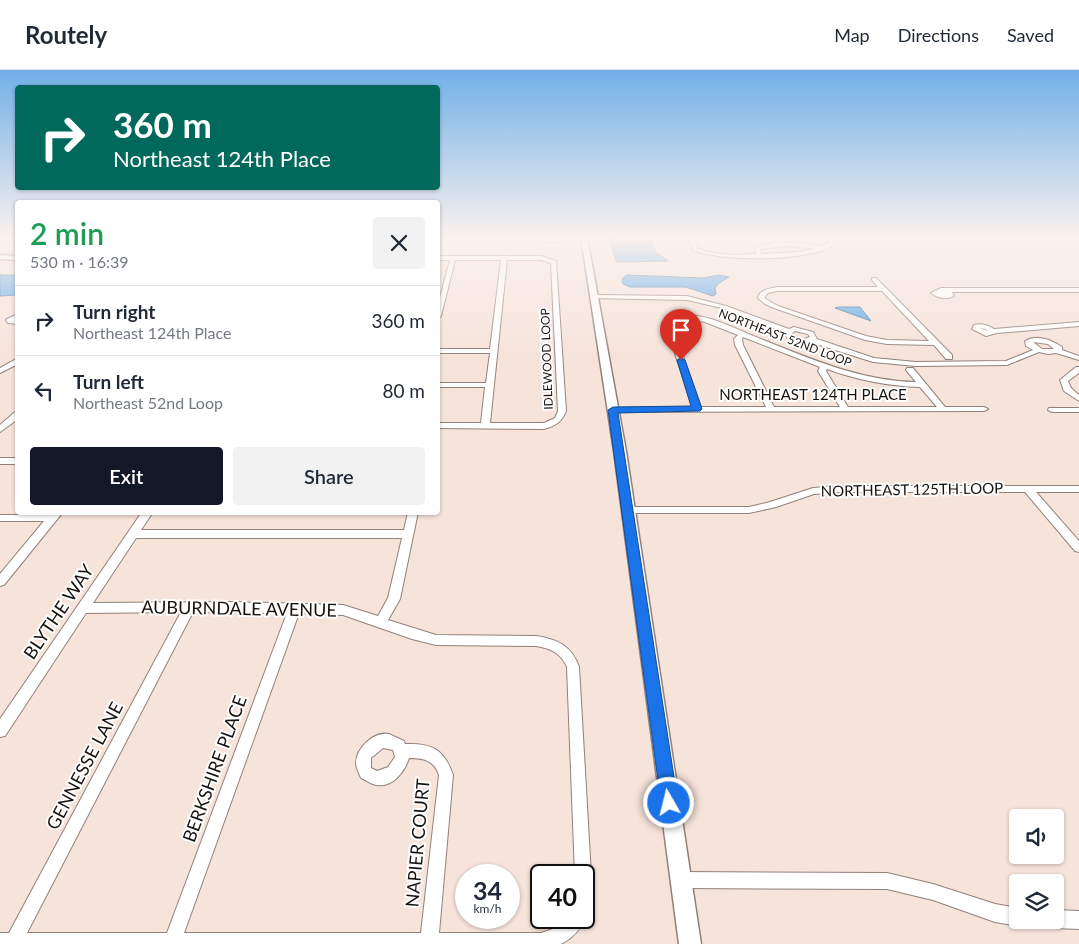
<!DOCTYPE html>
<html lang="en">
<head>
<meta charset="utf-8">
<style>
  body { margin:0; font-family:Lato,sans-serif; background:#f2f2f3; color:#1f2937; height:100vh; display:flex; flex-direction:column; font-size:19px; white-space:nowrap }
  * { box-sizing:border-box; margin:0 }
  p { font-size:16px; color:#747a83 }
  .icon { flex:none; width:28px; height:28px; fill:none; stroke:currentColor; stroke-width:2; stroke-linecap:round; stroke-linejoin:round }
  .map { position:relative; flex:1; overflow:hidden }
  .side { position:absolute; left:15px; top:130px; width:425px; height:315px; display:flex; flex-direction:column; background:#fff; border-radius:5px; box-shadow:0 1px 4px #0004 }
  .side>* { flex:none }
  .hud { position:absolute; left:15px; top:15px; width:425px; height:105px; border-radius:5px; box-shadow:0 1px 4px #0004; background:#00695c; color:#fff; overflow:hidden }
  .tools { position:absolute; left:1009px; top:739px; display:grid; gap:10px }
  .tools a { display:grid; place-items:center; width:55px; height:55px; border-radius:5px; background:#fff; box-shadow:0 1px 4px #0004; font-size:25px }
  .speed { position:absolute; left:455px; top:794px; display:flex; gap:10px; font-size:25px; font-weight:700; text-align:center }
  .speed>* { display:grid; place-content:center; width:65px; height:65px; border-radius:50%; background:#fff; box-shadow:0 1px 4px #0004; line-height:1 }
  .speed small { font-size:12px; font-weight:400 }
  .speed .limit { border:2px solid #111; border-radius:8px; background:#fff; color:#111 }
  .pin { position:absolute; display:grid; place-items:center; width:42px; height:42px; color:#fff; margin:-51px -21px; border-radius:50% 50% 50% 0; rotate:-45deg; box-shadow:0 0 5px #0007 }
  .pin .icon { rotate:45deg }
  .me { position:absolute; width:55px; margin:-28px; rotate:352deg; stroke-linejoin:round; filter:drop-shadow(0 0 4px #0008) }
  .turn { display:flex; align-items:center; gap:18px; height:105px; padding:0 15px; font-size:22px }
  .turn .icon { width:65px; height:65px; stroke-width:2.5 }
  .turn b { display:block; font-size:35px; line-height:42px }
  .round { display:grid; place-items:center; flex:none; width:52px; height:52px; border-radius:5px; background:#f2f2f3 }
  .summary { display:flex; align-items:center; justify-content:space-between; height:85px; padding:0 15px }
  h1 { font-size:30px; font-weight:600; line-height:38px; color:#1e9e55 }
  .primary-button { display:flex; gap:10px; margin-top:auto; padding:10px 15px }
  .primary-button a { flex:1; height:58px; border-radius:5px; background:#111827; color:#fff; font-size:20px; font-weight:600; line-height:58px; text-align:center }
  .primary-button a+a { background:#f2f2f3; color:#1f2937 }
  ul { padding:0; list-style:none }
  li { display:flex; align-items:center; gap:15px; height:70px; padding:0 15px; border-top:1px solid #e0e1e3 }
  li div { flex:1 }
  li b { display:block; font-size:19px }
  li em { font-style:normal }
  header { display:flex; align-items:center; gap:30px; box-sizing:border-box; height:70px; padding:0 25px; background:#fff; border-bottom:1px solid #e0e1e3 }
  header strong { font-size:24px }
  nav { display:flex; gap:28px; margin-inline-start:auto; font-size:18px }
  .map>svg:first-child { display:block }
  .water { fill:#5da9e8; stroke:#487ca7 }
  .lines { fill:none; stroke-linecap:round; stroke-linejoin:round }
  .minor-casing { stroke:#928179; stroke-width:2 }
  .tertiary-casing { stroke:#928179; stroke-width:3 }
  .minor { fill:#fff; fill-rule:evenodd }
  .tertiary { fill:#fff; fill-rule:evenodd }
  .route { fill:#1a73e8; stroke:#114b97 }
  .labels { text-anchor:middle; stroke-width:4; stroke-linejoin:round; paint-order:stroke }
  .far-street-label { font-size:12px; fill:#18120f; stroke:#fff }
  .street-label { font-size:15px; fill:#18120f; stroke:#fff }
  .near-street-label { font-size:18px; fill:#18120f; stroke:#fff }
</style>
</head>
<body>
<header>
<strong>Routely</strong>
<nav><a>Map</a><a>Directions</a><a>Saved</a></nav>
</header>
<div class="map">
<svg width="1079" height="874" viewBox="0 0 1079 874">
  <rect width="100%" height="100%" fill="#f6e3da"/>
  <path class="water" d="M 608,167 L 650,167 L 655,182 L 668,191 L 617,192 Z
    M 0,205 L 17,205 L 17,225 L 0,226 Z
    M 626,205 L 703,208 L 719,205 L 729,207 L 719,213 L 715,218 L 716,224 L 713,226 L 686,217 L 630,217 L 623,214 L 622,210 Z
    M 838,237 L 860,237 L 871,251 L 835,238 Z"/>
  <g class="lines">
    <defs>
      <path id="minor" d="M 566,167 L 574,167 L 563,172 L 438,170 L 438,167 L 562,168 Z
        M 687,167 L 693,167 L 697,178 C 715,186 737,185 756,184 L 755,177 C 769,172 784,172 799,173 C 810,174 820,178 830,173 L 825,167 L 831,167 L 836,174 C 811,192 721,192 693,180 ZM 788,176 L 816,179 L 797,182 L 762,184 L 760,179 Z
        M 438,186 L 541,186 L 556,191 L 566,341 C 562,352 555,356 544,359 L 438,358 L 438,353 L 481,353 L 485,317 L 438,317 L 438,313 L 486,313 L 490,283 L 438,283 L 438,279 L 490,279 L 501,190 L 455,190 L 441,246 L 438,248 L 438,235 L 450,190 L 438,190 ZM 507,190 L 541,190 L 551,193 L 558,341 L 555,348 L 544,353 L 490,353 Z
        M 872,208 L 876,208 L 886,218 L 952,285 L 952,289 L 946,289 L 934,275 L 887,274 L 865,270 L 774,238 L 765,234 L 758,228 C 760,219 769,219 777,217 L 878,217 L 872,210 ZM 777,221 L 882,221 L 929,271 L 887,270 L 866,266 L 778,236 L 764,228 L 768,223 Z
        M 941,218 L 1079,218 L 1079,222 L 952,222 L 954,226 C 947,230 937,228 931,223 Z
        M 593,225 L 687,226 L 726,236 L 789,259 L 794,257 L 813,262 L 817,269 L 874,288 L 916,292 L 1006,291 L 1033,280 L 1026,276 L 1025,271 C 1037,264 1052,270 1062,277 L 1062,280 L 1079,286 L 1079,290 L 1056,283 L 1048,284 L 1039,282 L 1007,295 L 916,296 L 873,292 L 810,272 L 802,274 L 788,269 L 784,262 L 722,238 L 687,230 L 591,228 L 591,226 ZM 795,261 L 808,264 L 810,267 L 802,270 L 793,267 L 791,264 ZM 1033,272 L 1048,274 L 1054,279 L 1042,279 Z
        M 18,244 L 18,249 L 15,250 L 18,250 L 18,254 L 8,253 L 6,250 L 7,249 Z
        M 684,245 C 710,244 737,260 761,269 C 811,289 862,311 916,312 L 906,300 L 907,298 L 913,298 L 945,337 L 984,337 L 988,339 L 984,341 L 610,342 L 609,340 L 613,338 L 692,337 L 667,258 L 669,251 ZM 689,249 L 705,252 L 738,265 L 734,269 L 735,275 L 766,337 L 701,337 L 673,258 L 674,253 ZM 743,267 L 820,297 L 818,301 L 840,337 L 774,337 L 743,275 L 742,269 ZM 827,299 C 857,310 888,316 920,317 L 937,337 L 848,337 L 826,301 Z
        M 1079,252 L 1079,256 L 997,263 L 986,266 L 972,259 L 974,255 C 981,253 988,255 994,259 ZM 979,258 L 985,259 L 989,261 Z
        M 18,288 L 18,294 L 0,303 L 0,298 Z
        M 1076,297 L 1079,297 L 1079,303 L 1068,311 L 1071,318 L 1079,325 L 1079,331 L 1064,321 L 1060,310 Z
        M 1049,338 L 1079,338 L 1079,342 L 1052,342 L 1048,340 Z
        M 15,342 L 18,342 L 18,349 L 0,362 L 0,355 Z
        M 0,388 L 18,388 L 18,394 L 0,394 Z
        M 840,416 L 1079,416 L 1079,422 L 1036,422 L 1079,471 L 1079,482 L 1075,481 L 1025,422 L 840,422 L 814,424 L 776,437 L 749,443 L 628,443 L 623,440 L 628,437 L 749,437 L 770,432 L 813,418 Z
        M 52,442 L 63,442 L 4,515 L 0,516 L 0,504 L 44,451 L 0,451 L 0,445 L 50,445 Z
        M 142,442 L 153,442 L 141,460 L 404,460 L 408,442 L 418,442 L 400,529 L 388,550 L 436,565 L 536,566 C 557,569 572,576 579,597 L 592,822 L 590,828 L 584,830 L 584,805 L 575,805 L 567,597 C 561,583 550,578 536,576 L 436,575 L 412,569 L 343,545 L 299,543 L 184,863 L 421,863 L 439,705 C 434,690 423,688 409,688 C 405,701 393,718 376,715 C 371,714 366,710 361,708 C 359,703 356,698 356,693 C 356,678 374,661 389,664 C 394,666 399,669 404,671 L 405,674 C 432,673 444,679 453,705 L 439,863 L 541,863 L 556,858 L 566,848 L 584,848 L 584,846 L 585,848 C 580,860 573,868 561,874 L 0,874 L 0,863 L 9,863 L 181,542 L 86,543 L 5,666 L 0,667 L 0,649 ZM 136,468 L 402,468 L 388,528 L 378,546 L 343,535 L 232,532 L 93,533 ZM 193,542 L 287,543 L 167,863 L 27,863 ZM 383,678 L 393,680 L 395,687 L 388,697 L 377,701 L 371,698 L 371,688 Z
        M 681,802 L 887,803 L 933,814 L 995,834 L 1018,838 L 1018,850 L 1025,850 L 1024,853 L 1018,856 L 995,852 L 933,830 L 887,819 L 681,818 L 675,816 L 673,810 L 675,804 Z
        M 1055,840 L 1079,841 L 1079,859 L 1055,858 L 1049,855 L 1047,850 L 1055,850 Z"/>
      <path id="tertiary" d="M 581,167 L 587,167 L 626,381 L 701,874 L 679,874 L 614,381 Z
        M 0,185 L 18,186 L 18,190 L 0,189 Z"/>
    </defs>
    <use href="#minor" class="minor-casing"/>
    <use href="#tertiary" class="tertiary-casing"/>
    <use href="#minor" class="minor"/>
    <use href="#tertiary" class="tertiary"/>
  </g>
  <linearGradient id="sky" x2="0" y2="1"><stop stop-color="#70b0e8"/><stop offset="0.58" stop-color="#fbf2ee"/><stop offset="1" stop-color="#fbf2ee" stop-opacity="0"/></linearGradient>
  <rect width="1079" height="289" fill="url(#sky)"/>
  <path class="route" d="M 681,288 L 685,290 L 702,339 L 700,341 L 618,343 L 678,733 L 675,739 L 669,742 L 663,739 L 661,733 L 608,340 L 613,337 L 691,336 L 677,290 Z"/>
  <g class="labels">
    <g class="far-street-label">
      <text transform="translate(785 268) rotate(21)" y="4">NORTHEAST 52ND LOOP</text>
      <text transform="translate(547 289) rotate(-92)" y="4">IDLEWOOD LOOP</text>
    </g>
    <g class="street-label">
      <text x="813" y="330">NORTHEAST 124TH PLACE</text>
      <text transform="translate(912 420) rotate(-1)" y="5">NORTHEAST 125TH LOOP</text>
    </g>
    <g class="near-street-label">
      <text transform="translate(239 539) rotate(1)" y="6">AUBURNDALE AVENUE</text>
      <text transform="translate(59 542) rotate(-56)" y="6">BLYTHE WAY</text>
      <text transform="translate(85 696) rotate(-62)" y="6">GENNESSE LANE</text>
      <text transform="translate(215 699) rotate(-70)" y="6">BERKSHIRE PLACE</text>
      <text transform="translate(418 773) rotate(-85)" y="6">NAPIER COURT</text>
    </g>
  </g>
</svg>
<div class="tools">
<a><svg class="icon" aria-label="sound" viewBox="0 0 24 24"><path d="M4 9h4l5-4v14l-5-4H4zM17 9q2 3 0 6"/></svg></a>
<a><svg class="icon" aria-label="layers" viewBox="0 0 24 24"><path d="M12 4l9 5-9 5-9-5zM3 14l9 5 9-5"/></svg></a>
</div>
<div class="speed"><div>34<small>km/h</small></div><div class="limit">40</div></div>
<div class="pin" style="left:681px;top:290px;background:#d93025"><svg class="icon" aria-label="arrive" viewBox="0 0 24 24"><path d="M6 21V4h12l-3 4 3 4H6"/></svg></div>
<svg class="me" style="left:669px;top:733px" viewBox="-20 -20 40 40"><circle r="17" fill="#1a73e8" stroke="#fff" stroke-width="3"/><path d="M0-11L8 9 0 5-8 9z" fill="#fff"/></svg>
<div class="hud">
<div class="turn"><svg class="icon" aria-label="right" viewBox="0 0 24 24"><path d="M7 20v-9h11M14 6l5 5-5 5"/></svg><div><b>360 m</b>Northeast 124th Place</div></div>
</div>
<section class="side">
<div class="summary"><div><h1>2 min</h1><p>530 m · 16:39</p></div><a class="round"><svg class="icon" aria-label="close" viewBox="0 0 24 24"><path d="M6 6l12 12M18 6L6 18"/></svg></a></div>
<ul>
<li><svg class="icon" aria-label="right" viewBox="0 0 24 24"><path d="M7 20v-9h11M14 6l5 5-5 5"/></svg><div><b>Turn right</b><p>Northeast 124th Place</p></div><em>360 m</em></li>
<li><svg class="icon" aria-label="left" viewBox="0 0 24 24"><path d="M17 20v-9H6M10 6l-5 5 5 5"/></svg><div><b>Turn left</b><p>Northeast 52nd Loop</p></div><em>80 m</em></li>
</ul>
<div class="primary-button"><a>Exit</a><a>Share</a></div>
</section>
</div>
</body>
</html>
